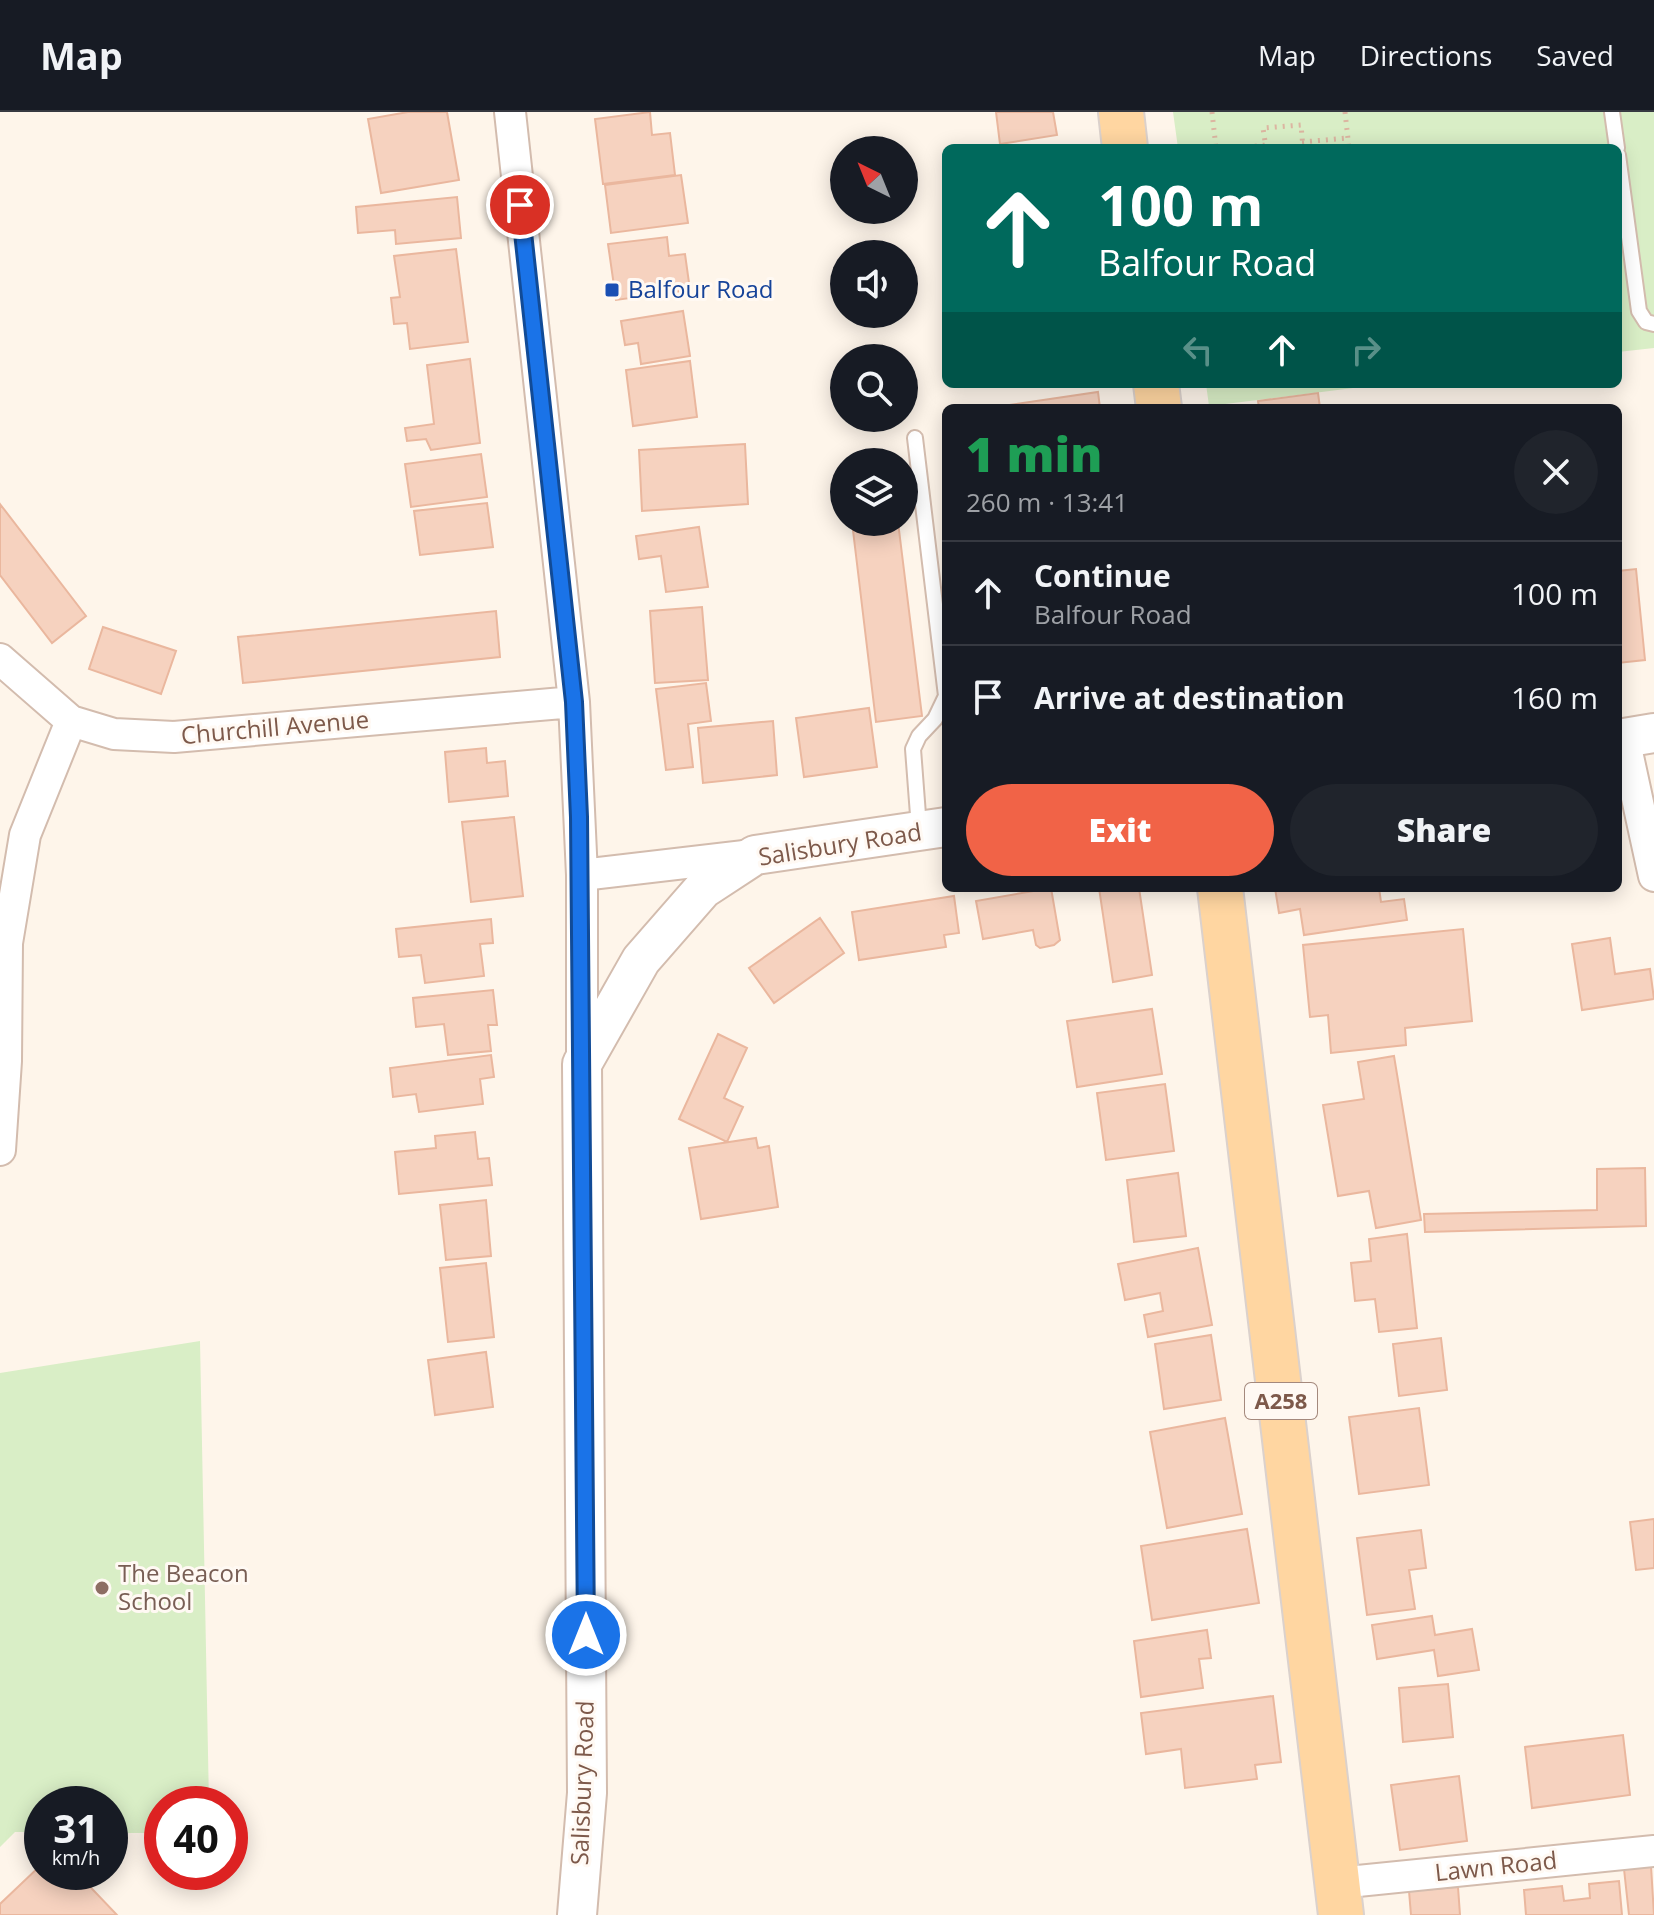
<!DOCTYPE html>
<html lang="en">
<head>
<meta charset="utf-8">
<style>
  body { margin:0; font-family:"Open Sans",sans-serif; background:#20242c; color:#f1f3f6; height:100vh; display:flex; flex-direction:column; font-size:30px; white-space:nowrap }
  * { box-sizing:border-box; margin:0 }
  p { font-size:26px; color:#9ea1a6 }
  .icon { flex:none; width:44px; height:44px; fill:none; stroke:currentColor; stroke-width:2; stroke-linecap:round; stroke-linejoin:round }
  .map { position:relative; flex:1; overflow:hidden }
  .details { position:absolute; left:942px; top:292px; width:680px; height:488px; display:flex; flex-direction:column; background:#171b24; border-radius:12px; box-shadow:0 4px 20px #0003 }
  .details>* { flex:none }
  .banner { position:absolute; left:942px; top:32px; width:680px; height:244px; border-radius:12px; box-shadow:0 4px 20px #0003; background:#00695c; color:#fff; overflow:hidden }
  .needle { width:52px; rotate:317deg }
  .buttons { position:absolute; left:830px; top:24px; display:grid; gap:16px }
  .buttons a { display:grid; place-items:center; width:88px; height:88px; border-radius:50%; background:#171b24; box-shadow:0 4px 20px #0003; font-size:40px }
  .speed { position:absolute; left:24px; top:1674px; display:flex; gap:16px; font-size:40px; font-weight:700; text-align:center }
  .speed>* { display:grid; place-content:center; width:104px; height:104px; border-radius:50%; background:#171b24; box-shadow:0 4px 20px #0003; line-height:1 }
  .speed small { font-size:20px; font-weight:400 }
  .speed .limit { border:12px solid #d22; background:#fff; color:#111 }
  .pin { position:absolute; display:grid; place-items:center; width:68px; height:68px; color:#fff; margin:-34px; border:4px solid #fff; border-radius:50%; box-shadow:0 2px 8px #0007 }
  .me { position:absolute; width:88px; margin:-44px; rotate:0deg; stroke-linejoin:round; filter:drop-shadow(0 0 6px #0008) }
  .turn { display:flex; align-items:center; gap:28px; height:168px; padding:0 24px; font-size:36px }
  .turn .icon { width:104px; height:104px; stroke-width:2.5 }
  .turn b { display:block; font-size:56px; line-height:68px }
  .lanes { display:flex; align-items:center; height:76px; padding:0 24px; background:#0003; justify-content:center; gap:40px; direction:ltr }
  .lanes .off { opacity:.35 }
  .round { display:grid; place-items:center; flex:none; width:84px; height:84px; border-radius:42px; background:#20242c }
  .summary { display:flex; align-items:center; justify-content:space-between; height:136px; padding:0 24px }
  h1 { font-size:48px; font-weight:800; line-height:60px; color:#1e9e55 }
  .button { display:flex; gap:16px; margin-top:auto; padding:16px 24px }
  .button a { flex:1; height:92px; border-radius:48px; background:#f16347; color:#fff; font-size:32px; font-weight:800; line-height:92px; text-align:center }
  .button a+a { background:#20242c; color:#f1f3f6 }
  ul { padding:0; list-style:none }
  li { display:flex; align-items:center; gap:24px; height:104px; padding:0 24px; border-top:2px solid #363941 }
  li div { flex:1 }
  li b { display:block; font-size:30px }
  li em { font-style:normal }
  header { display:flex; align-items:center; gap:48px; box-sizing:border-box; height:112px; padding:0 40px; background:#171b24; border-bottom:2px solid #363941 }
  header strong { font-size:38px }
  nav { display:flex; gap:44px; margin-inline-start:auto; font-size:28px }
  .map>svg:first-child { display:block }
  .green { fill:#d9eec6 }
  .building { fill:#f6d2bf; stroke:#eab79e; stroke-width:2 }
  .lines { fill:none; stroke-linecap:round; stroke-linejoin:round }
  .service-casing { stroke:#d3bcae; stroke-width:18 }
  .minor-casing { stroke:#d3bcae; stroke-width:34 }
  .tertiary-casing { stroke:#d3bcae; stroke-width:42 }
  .primary-casing { stroke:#dbd1cc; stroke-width:48 }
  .path { stroke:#dcb5a1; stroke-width:5; stroke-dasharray:2 6; stroke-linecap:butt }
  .service { stroke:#fff; stroke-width:14 }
  .minor { stroke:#fff; stroke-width:30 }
  .tertiary { stroke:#fff; stroke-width:38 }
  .primary { stroke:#ffd6a1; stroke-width:44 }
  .route-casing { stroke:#114b97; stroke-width:20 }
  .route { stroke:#1a73e8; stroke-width:14 }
  .transit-dot { fill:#1a4fb4; stroke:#fff9f3; stroke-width:3 }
  .education-dot { fill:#8d6e63; stroke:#fff9f3; stroke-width:3 }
  .labels { text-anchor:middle; stroke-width:6; stroke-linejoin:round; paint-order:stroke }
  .shield { fill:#fff9f3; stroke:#a4897d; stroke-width:2 }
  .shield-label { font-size:22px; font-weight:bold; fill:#7d594a }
  .transit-label { font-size:24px; fill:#164399; stroke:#fff9f3; text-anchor:start }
  .street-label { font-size:24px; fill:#7d594a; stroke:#fff9f3 }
  .education-label { font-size:24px; fill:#785e54; stroke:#fff9f3; text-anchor:start }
</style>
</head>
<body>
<header>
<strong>Map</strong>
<nav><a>Map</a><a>Directions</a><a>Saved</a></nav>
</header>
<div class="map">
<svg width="1654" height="1803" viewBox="0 0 1654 1803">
  <rect width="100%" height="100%" fill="#fef5ea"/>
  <path class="green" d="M 1173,0 L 1654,0 L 1654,236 L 1618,240 L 1618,36 L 1178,36 Z
    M 1206,272 L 1385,272 L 1209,294 Z
    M 200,1229 L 209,1692 L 162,1692 L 162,1721 L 110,1721 L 110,1692 L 42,1692 L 42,1720 L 15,1720 L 0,1735 L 0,1261 Z"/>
  <path class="building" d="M 408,0 L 447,0 L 459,68 L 381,81 L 368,7 Z
    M 650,0 L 652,23 L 670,21 L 675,63 L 603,72 L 595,7 Z
    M 996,0 L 1053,0 L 1057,23 L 1000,32 Z
    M 681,63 L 688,111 L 611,121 L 605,73 Z
    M 457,85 L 461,126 L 396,132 L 395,118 L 358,121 L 356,95 Z
    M 667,125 L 669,144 L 685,142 L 690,178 L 616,188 L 608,132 Z
    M 456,137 L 468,230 L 410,237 L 407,211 L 394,212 L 391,186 L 400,185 L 394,144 Z
    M 683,199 L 690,244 L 641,252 L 638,231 L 625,233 L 621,209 Z
    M 470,247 L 480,331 L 431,338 L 426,327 L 407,329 L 405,316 L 434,312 L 427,253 Z
    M 690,249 L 697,305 L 633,314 L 626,258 Z
    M 1098,280 L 1100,296 L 989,296 Z
    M 1318,281 L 1320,296 L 1259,296 L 1258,289 Z
    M 745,332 L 748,392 L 642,399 L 639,338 Z
    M 481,342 L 487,385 L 411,395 L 405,352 Z
    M 487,391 L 493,435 L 420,443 L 414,399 Z
    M 0,392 L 86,504 L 52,531 L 0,463 Z
    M 852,410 L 898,410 L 922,604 L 876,610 Z
    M 699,415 L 708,475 L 666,480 L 661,444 L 639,447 L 636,424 Z
    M 1636,457 L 1645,548 L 1618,551 L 1618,459 Z
    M 702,495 L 708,568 L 655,571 L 650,499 Z
    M 496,499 L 500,545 L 243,571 L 238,525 Z
    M 103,515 L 176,539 L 161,582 L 89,557 Z
    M 706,571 L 711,609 L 688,612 L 693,655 L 666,658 L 656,577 Z
    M 869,596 L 877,655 L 804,665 L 796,606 Z
    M 773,609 L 777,663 L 703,671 L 698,616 Z
    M 486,636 L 487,651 L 505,649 L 508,684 L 449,690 L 445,640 Z
    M 514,705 L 523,784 L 471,790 L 462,710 Z
    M 1051,776 L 1060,828 L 1054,833 L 1040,836 L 1036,833 L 1033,818 L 983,827 L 976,789 Z
    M 1099,776 L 1139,776 L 1152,863 L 1113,870 Z
    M 1275,776 L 1379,776 L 1381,790 L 1404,787 L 1407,808 L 1304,823 L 1300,797 L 1279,801 Z
    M 954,784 L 959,821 L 944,823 L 946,835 L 859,848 L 852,800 Z
    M 820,806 L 844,841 L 774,891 L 749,856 Z
    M 491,807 L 493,831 L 480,832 L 484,864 L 425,871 L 421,843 L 399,845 L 396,817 Z
    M 1463,817 L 1472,909 L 1405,916 L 1406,933 L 1331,941 L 1328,903 L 1310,905 L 1303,833 Z
    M 1610,826 L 1615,862 L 1650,857 L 1654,887 L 1582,898 L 1572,832 Z
    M 493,878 L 497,913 L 488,913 L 491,939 L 448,943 L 444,912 L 416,915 L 413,886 Z
    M 1152,897 L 1162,962 L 1077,975 L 1067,909 Z
    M 718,922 L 747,936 L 724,986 L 743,995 L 727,1030 L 679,1007 Z
    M 491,943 L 494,965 L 480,967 L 483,992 L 419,1000 L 416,982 L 393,985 L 390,956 Z
    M 1394,944 L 1421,1108 L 1376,1116 L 1369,1079 L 1338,1084 L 1323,993 L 1364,987 L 1358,950 Z
    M 1165,972 L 1174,1039 L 1106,1048 L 1097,981 Z
    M 475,1020 L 478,1047 L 489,1046 L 492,1073 L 399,1082 L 395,1040 L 436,1036 L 435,1024 Z
    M 756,1026 L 758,1036 L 769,1034 L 778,1095 L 701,1107 L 689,1036 Z
    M 1645,1056 L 1646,1114 L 1425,1120 L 1424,1102 L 1597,1098 L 1597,1057 Z
    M 1178,1061 L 1186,1124 L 1134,1130 L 1127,1068 Z
    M 486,1088 L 491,1144 L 446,1148 L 440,1093 Z
    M 1407,1122 L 1417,1216 L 1379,1220 L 1375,1187 L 1355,1189 L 1351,1151 L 1371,1149 L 1369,1127 Z
    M 1198,1136 L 1212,1213 L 1148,1225 L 1144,1203 L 1163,1199 L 1160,1181 L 1125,1188 L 1118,1152 Z
    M 486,1151 L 494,1225 L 448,1230 L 440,1156 Z
    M 1211,1223 L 1221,1288 L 1164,1297 L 1155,1232 Z
    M 1441,1226 L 1447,1278 L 1399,1284 L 1393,1232 Z
    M 486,1240 L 493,1295 L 435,1303 L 428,1248 Z
    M 1419,1296 L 1429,1373 L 1359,1382 L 1349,1305 Z
    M 1225,1306 L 1242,1402 L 1167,1416 L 1150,1320 Z
    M 1654,1407 L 1654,1456 L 1636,1458 L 1630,1410 Z
    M 1247,1417 L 1259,1491 L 1152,1508 L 1141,1434 Z
    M 1421,1418 L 1426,1456 L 1409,1458 L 1415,1497 L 1367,1503 L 1357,1426 Z
    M 1432,1504 L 1435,1523 L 1472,1517 L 1479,1558 L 1438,1564 L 1434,1538 L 1377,1547 L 1372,1513 Z
    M 1207,1518 L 1211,1546 L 1199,1547 L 1203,1576 L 1141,1585 L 1134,1529 Z
    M 1448,1572 L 1453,1625 L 1403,1630 L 1399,1576 Z
    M 1273,1584 L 1281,1650 L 1255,1653 L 1257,1667 L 1185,1676 L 1181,1637 L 1146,1642 L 1141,1601 Z
    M 1623,1623 L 1630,1683 L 1532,1696 L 1525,1635 Z
    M 1459,1664 L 1467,1729 L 1400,1738 L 1391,1673 Z
    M 42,1752 L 42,1760 L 76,1760 L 117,1803 L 0,1803 L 0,1792 Z
    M 1651,1754 L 1654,1803 L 1629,1803 L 1624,1757 Z
    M 1619,1769 L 1622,1803 L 1526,1803 L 1524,1778 L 1562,1774 L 1564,1789 L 1590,1786 L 1589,1772 Z
    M 1458,1775 L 1460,1803 L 1411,1803 L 1409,1779 Z"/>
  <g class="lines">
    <defs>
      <path id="service" d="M 1612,0 L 1617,36
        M 1618,43 L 1639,199 L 1646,210 L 1654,212
        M 915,326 L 946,584
        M 919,716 L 913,637 L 919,624 L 935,607 L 946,584"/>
      <path id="minor" d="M 510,0 L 574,590 L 582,763 L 582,952
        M 0,547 L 71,609 L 114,622 L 174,625 L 574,590
        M 1624,626 L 1654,764
        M 582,763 L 753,743
        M 0,1038 L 6,949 L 7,831 L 25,723 L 71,609
        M 1338,1771 L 1654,1739"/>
      <path id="tertiary" d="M 1618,627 L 1654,621
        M 577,1803 L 587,1681 L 582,952 L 641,848 L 703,777 L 755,743 L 946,715"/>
      <path id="primary" d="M 1121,0 L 1125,36
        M 1156,272 L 1159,296
        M 1220,776 L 1341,1803"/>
    </defs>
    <use href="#service" class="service-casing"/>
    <use href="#minor" class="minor-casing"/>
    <use href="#tertiary" class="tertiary-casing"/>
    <use href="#primary" class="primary-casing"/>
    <path class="path" d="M 1212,0 L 1216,36
      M 1345,0 L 1349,36
      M 1302,30 L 1348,26
      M 1239,36 L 1266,33
      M 1266,36 L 1263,16 L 1301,13 L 1303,36"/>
    <use href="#service" class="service"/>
    <use href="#minor" class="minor"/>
    <use href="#tertiary" class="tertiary"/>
    <use href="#primary" class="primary"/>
  </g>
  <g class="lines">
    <defs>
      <path id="route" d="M 520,93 L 574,590 L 579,705 L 586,1523"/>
    </defs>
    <use href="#route" class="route-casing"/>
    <use href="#route" class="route"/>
  </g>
  <rect class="transit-dot" x="604" y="170" width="16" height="16" rx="4"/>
  <circle class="education-dot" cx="102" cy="1476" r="8"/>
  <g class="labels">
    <rect class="shield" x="1245" y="1271" width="72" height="36" rx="6"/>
    <g class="shield-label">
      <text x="1281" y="1297">A258</text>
    </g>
    <g class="transit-label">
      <text x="628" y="186">Balfour Road</text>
    </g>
    <g class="street-label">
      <text transform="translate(275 616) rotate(-5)" y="8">Churchill Avenue</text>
      <text transform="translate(840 733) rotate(-9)" y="8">Salisbury Road</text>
      <text transform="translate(583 1671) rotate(-88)" y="8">Salisbury Road</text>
      <text transform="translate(1496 1755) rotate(-6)" y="8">Lawn Road</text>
    </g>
    <g class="education-label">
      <text x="118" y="1470">The Beacon<tspan x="118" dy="28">School</tspan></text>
    </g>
  </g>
</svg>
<div class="buttons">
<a><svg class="needle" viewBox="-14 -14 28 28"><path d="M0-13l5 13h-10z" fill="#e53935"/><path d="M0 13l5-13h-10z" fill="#9ea1a6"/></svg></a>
<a><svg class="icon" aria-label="sound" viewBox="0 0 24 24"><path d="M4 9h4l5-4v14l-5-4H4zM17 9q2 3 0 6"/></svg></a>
<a><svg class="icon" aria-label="search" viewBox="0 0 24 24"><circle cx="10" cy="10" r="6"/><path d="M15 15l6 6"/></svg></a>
<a><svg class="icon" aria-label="layers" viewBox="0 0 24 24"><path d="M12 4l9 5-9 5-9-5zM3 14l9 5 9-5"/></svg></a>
</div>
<div class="speed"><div>31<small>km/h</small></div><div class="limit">40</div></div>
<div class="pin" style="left:520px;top:93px;background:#d93025"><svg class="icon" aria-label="arrive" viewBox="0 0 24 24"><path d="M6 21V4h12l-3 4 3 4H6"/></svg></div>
<svg class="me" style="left:586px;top:1523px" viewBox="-20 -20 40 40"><circle r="17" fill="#1a73e8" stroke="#fff" stroke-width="3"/><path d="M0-11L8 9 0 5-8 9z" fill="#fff"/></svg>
<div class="banner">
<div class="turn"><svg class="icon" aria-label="ahead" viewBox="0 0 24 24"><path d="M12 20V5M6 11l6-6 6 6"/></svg><div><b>100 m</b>Balfour Road</div></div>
<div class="lanes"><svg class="icon off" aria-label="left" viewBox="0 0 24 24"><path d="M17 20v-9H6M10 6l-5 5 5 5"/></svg><svg class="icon" aria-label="ahead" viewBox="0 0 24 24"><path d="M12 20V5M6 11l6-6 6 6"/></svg><svg class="icon off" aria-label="right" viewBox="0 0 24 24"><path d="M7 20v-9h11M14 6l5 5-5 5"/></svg></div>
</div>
<section class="details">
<div class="summary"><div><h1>1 min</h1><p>260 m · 13:41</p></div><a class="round"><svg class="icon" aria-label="close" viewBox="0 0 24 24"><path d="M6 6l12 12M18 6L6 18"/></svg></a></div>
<ul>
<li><svg class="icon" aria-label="ahead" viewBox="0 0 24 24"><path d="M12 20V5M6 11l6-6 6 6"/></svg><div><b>Continue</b><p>Balfour Road</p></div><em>100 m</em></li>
<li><svg class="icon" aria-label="arrive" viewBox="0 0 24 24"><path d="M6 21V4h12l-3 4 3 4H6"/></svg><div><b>Arrive at destination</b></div><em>160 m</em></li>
</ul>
<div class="button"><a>Exit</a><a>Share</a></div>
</section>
</div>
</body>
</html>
